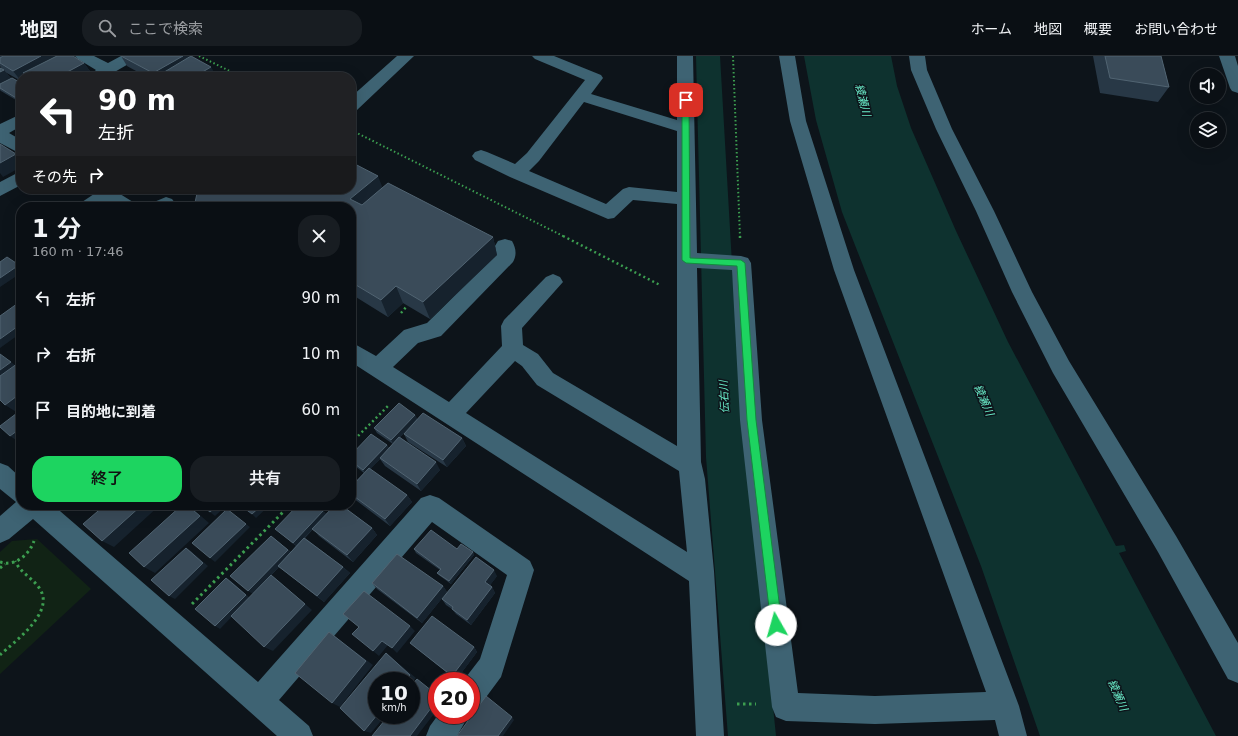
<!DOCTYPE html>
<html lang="ja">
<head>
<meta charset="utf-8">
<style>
  body { margin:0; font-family:"DejaVu Sans","Noto Sans JP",sans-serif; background:#181d22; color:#f1f3f6; height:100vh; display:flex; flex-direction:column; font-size:15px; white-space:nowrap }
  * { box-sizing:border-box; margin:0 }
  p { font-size:13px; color:#999ca0 }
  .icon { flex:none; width:22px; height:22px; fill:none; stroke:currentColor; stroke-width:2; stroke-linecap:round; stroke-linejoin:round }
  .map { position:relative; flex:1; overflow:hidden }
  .side { position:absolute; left:16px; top:146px; width:340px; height:308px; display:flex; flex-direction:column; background:#0a0f14; border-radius:16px; box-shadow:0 4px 16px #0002,0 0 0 1px #2a2f34 }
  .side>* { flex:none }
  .top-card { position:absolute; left:16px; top:16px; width:340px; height:122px; border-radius:16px; box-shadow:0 4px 16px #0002,0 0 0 1px #2a2f34; background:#202124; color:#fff; overflow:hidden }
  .tools { position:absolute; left:1190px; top:12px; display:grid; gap:8px }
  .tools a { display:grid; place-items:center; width:36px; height:36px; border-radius:50%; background:#0a0f14; box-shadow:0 4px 16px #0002,0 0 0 1px #2a2f34; font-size:20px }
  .speed { position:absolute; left:368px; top:616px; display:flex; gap:8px; font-size:20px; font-weight:700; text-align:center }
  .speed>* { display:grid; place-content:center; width:52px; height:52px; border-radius:50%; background:#0a0f14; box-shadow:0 4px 16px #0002,0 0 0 1px #2a2f34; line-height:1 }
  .speed small { font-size:10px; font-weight:400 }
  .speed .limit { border:6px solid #d22; background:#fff; color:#111 }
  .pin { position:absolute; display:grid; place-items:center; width:34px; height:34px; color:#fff; margin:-17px; border-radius:8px; box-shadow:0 2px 6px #0006 }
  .me { position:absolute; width:44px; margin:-22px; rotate:353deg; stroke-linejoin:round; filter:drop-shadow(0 0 3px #0008) }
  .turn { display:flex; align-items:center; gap:14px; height:84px; padding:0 16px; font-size:18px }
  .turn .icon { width:52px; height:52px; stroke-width:2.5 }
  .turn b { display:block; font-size:28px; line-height:34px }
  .then { display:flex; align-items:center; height:38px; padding:0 16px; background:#0003; gap:8px; font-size:15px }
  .round { display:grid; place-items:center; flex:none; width:42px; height:42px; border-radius:16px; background:#181d22 }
  .headline { display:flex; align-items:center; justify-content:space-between; height:68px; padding:0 16px }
  h1 { font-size:24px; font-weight:600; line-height:30px }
  .cta { display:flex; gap:8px; margin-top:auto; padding:8px 16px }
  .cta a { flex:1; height:46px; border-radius:16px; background:#1dd460; color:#111; font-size:16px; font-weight:600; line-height:46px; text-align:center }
  .cta a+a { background:#181d22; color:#f1f3f6 }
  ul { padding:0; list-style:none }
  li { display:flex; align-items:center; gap:12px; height:56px; padding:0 16px }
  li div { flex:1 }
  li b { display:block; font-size:15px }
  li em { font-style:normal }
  header { display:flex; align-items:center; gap:24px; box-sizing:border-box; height:56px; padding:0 20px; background:#0a0f14; border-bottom:1px solid #2a2f34 }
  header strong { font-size:19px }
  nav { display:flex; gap:22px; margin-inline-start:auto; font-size:14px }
  .search { width:280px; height:36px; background:#181d22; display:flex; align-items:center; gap:10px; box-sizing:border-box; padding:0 14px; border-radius:16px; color:#999ca0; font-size:15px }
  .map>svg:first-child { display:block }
  .green { fill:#112315 }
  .water { fill:#0e322f }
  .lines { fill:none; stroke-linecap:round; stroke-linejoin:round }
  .path-far2 { stroke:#3c9e50; stroke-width:2; stroke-dasharray:1.5 2.5; stroke-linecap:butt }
  .path-far1 { stroke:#3c9e50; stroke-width:2.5; stroke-dasharray:2 3; stroke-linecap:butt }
  .path { stroke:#3c9e50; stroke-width:3; stroke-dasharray:2.5 3.5; stroke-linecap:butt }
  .minor { fill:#3e6373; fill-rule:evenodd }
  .wall { fill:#283846 }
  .shaded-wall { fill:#16222d }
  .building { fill:#3a4b59; stroke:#516472 }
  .route { fill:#1dd460; stroke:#138a3e }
  .labels { text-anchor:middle; stroke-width:3; stroke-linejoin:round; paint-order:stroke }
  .water-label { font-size:11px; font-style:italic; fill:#69ebc8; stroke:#0d141a }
</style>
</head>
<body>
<header>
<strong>地図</strong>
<div class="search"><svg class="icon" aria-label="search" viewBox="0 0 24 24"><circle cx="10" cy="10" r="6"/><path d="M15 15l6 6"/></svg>ここで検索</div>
<nav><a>ホーム</a><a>地図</a><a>概要</a><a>お問い合わせ</a></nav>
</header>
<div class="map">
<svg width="1238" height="680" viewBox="0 0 1238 680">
  <rect width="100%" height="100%" fill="#0d141a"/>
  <path class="green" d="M 37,483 L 91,533 L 0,618 L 0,496 L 12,485 Z"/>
  <path class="water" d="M 696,0 L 720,0 L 733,225 L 757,492 L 776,680 L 728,680 L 706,401 Z
    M 804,0 L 891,0 L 897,30 L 911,72 L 956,175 L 1008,286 L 1116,490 L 1124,489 L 1126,495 L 1119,497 L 1216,680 L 1040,680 L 981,510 L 842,156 L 816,64 Z"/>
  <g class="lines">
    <path class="path-far2" d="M 199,0 L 242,21
      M 733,0 L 740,181
      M 351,74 L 565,181"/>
    <path class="path-far1" d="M 563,180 L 660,229
      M 740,180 L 740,185
      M 401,257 L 407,250
      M 351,387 L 389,349"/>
    <path class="path" d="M 0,506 C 15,511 29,499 34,485
      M 0,512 L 5,508
      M 192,548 L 290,449
      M 0,599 C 14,586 53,558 41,535 C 35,523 21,518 15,505
      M 737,648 L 756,648"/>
    <path class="minor" d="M 75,0 L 94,0 L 108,7 L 121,0 L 140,0 L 137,3 L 106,21 L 87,21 L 96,14 L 78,3 Z
      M 397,0 L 414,0 L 357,54 L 351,55 L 351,41 Z
      M 532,0 L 554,0 L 601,19 L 603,22 L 591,38 L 677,64 L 677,0 L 693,0 L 697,197 L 741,200 L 748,202 L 751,207 L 762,364 L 798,637 L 875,640 L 986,636 L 834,214 L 790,65 L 779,0 L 795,0 L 806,65 L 854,214 L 1019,650 L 1027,680 L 999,680 L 995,664 L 875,668 L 786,665 L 776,661 L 772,651 L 740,364 L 732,214 L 697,212 L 701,406 L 705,423 L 714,515 L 724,680 L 696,680 L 689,525 L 351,306 L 351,286 L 376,300 L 404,274 L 427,267 L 496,199 L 495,190 L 498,185 L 505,183 L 512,185 C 516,192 517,199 513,206 L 441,280 L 418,287 L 393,311 L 449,346 L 502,290 L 501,270 L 504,264 L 546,221 L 553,218 L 560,221 L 563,226 L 522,272 L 523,289 L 538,298 L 553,317 L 677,390 L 677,148 L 633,144 L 614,162 L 608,163 L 510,121 L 475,104 L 472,100 L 475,96 L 481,94 L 487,96 L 515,108 L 527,97 L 585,24 L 535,3 ZM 584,46 L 677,75 L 677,136 L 629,131 L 623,133 L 606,148 L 529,115 L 539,105 ZM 515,305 L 522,310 L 537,329 L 679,415 L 687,496 L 466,357 Z
      M 909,0 L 925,0 L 927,14 L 952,73 L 994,155 L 1032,236 L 1069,305 L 1176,480 L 1238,587 L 1238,627 L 1228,623 L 1158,496 L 1053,317 L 1012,236 L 976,155 L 936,73 L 911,14 Z
      M 1219,0 L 1235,0 L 1238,10 L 1238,37 L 1232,35 L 1230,32 Z
      M 21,58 L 21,70 L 9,77 L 21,84 L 21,98 L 0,87 L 0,68 Z
      M 21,115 L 21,129 L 0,140 L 0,126 Z
      M 90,133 L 112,133 L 133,146 L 136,151 L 114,151 L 107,147 L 101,151 L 79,151 L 82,146 L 94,138 Z
      M 166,141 L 172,143 L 175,147 L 173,151 L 151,151 L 154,146 Z
      M 0,407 L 8,410 L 21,422 L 21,449 L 53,449 L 258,626 L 421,442 L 430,439 L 439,442 L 530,505 L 534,514 L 501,621 L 481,648 L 471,652 L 471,625 L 463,625 L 480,603 L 507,519 L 432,466 L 279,644 L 309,670 L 313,680 L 277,680 L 33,463 L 9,483 L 0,487 L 0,460 L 16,446 L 0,433 Z
      M 438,659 L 469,659 L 457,680 L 426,680 L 430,670 Z"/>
  </g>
  <path class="wall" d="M 0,0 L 84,7 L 92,18 L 86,21 L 21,21 L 21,25 L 5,16 L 11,22 L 21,27 L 21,47 L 1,35 L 0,34 L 0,12 L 2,13 L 0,10 Z
    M 121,0 L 188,0 L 189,1 L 217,21 L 147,21 L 127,10 Z
    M 1093,0 L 1161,0 L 1169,31 L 1158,46 L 1100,37 Z
    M 383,132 L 493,181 L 497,199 L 430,263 L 403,247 L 388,261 L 351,238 L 351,151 Z
    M 415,359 L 417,363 L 462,382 L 466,390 L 447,411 L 408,386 L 404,378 L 416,365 L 400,381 L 440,414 L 421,435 L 385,410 L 380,403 L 370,413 L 407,439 L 412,446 L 390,470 L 353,442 L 351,440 L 351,422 L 355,426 L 364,417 L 351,407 L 351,399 L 387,389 L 389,392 L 393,388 L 377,377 L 374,372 Z
    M 327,449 L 341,449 L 372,472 L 377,479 L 353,506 L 319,480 L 313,473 L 305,482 L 343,511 L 350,517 L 324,546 L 279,511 L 253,538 L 271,480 L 291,496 L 296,490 L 279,476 L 323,455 L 326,458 L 332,452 Z
    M 414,493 L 457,493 L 473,496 L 474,499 L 451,528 L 440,520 L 437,517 L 440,514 L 416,497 Z
    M 497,520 L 490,529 L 492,531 L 495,537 L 471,569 L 456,558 L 452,553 L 446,549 L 442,543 Z
    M 372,527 L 443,530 L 447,536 L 422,567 L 377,533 Z
    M 410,587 L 474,591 L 477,596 L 456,624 Z"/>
  <path class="shaded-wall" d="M 41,0 L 63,0 L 23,17 L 26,21 L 21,21 L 21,25 L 13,15 Z
    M 183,0 L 188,0 L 193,9 L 172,21 L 156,21 L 153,17 Z
    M 84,7 L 92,18 L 86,21 L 58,21 Z
    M 211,11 L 217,21 L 194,21 Z
    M 4,14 L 13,25 L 0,31 L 0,16 Z
    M 16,98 L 21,104 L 21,111 L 3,121 L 0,117 L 0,107 Z
    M 378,120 L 385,138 L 357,160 L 350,143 Z
    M 493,181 L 497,199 L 430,263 L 423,246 Z
    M 19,209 L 21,211 L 21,217 L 0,231 L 0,222 Z
    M 396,230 L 403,247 L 388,261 L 381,244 Z
    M 21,268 L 21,277 L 0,292 L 0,283 Z
    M 11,306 L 21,314 L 0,332 L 0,314 Z
    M 353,318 L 356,323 L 351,327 L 351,320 Z
    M 21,337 L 21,355 L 18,357 L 5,349 Z
    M 415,359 L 417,363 L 393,388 L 391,384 Z
    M 21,372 L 21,381 L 16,384 L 10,380 Z
    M 462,382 L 466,390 L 447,411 L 443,404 Z
    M 387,389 L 389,393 L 366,418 L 363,414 Z
    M 436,406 L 440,414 L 421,435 L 417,428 Z
    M 353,423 L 356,427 L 351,433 L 351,426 Z
    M 407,439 L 412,446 L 390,470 L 385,463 Z
    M 142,449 L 160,449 L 114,491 L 102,485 Z
    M 187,449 L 194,454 L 209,467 L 155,517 L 144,511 Z
    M 218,449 L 227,449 L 215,460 L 210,456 Z
    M 262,449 L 270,449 L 256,462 L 252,458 Z
    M 329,449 L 335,449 L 332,453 Z
    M 323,455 L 327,459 L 296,490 L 293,487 Z
    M 246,468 L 250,471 L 215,506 L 210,502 Z
    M 372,472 L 377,479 L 353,506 L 347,499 Z
    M 186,492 L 191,495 L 208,510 L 175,543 L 169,540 Z
    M 288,494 L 292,497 L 253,538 L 248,535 Z
    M 473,496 L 474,499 L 451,528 L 449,525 Z
    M 343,511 L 350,517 L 324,546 L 317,540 Z
    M 494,514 L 497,520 L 488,532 L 485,526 Z
    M 271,519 L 279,525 L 312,554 L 273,595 L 264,591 Z
    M 226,522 L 231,525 L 250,542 L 220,573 L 215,570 Z
    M 443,530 L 447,536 L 422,567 L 417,562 Z
    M 492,531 L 495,537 L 471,569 L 467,564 Z
    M 410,570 L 415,575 L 397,597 L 392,592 Z
    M 329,576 L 373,609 L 340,651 L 332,647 Z
    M 382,585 L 388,589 L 379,600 L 373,595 Z
    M 474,591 L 477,596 L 456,624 L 452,620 Z
    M 386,597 L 416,622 L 411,628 L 411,625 L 405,625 Z
    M 437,644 L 437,654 L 417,680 L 410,680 Z
    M 377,659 L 386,659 L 371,677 L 364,675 Z
    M 512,661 L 514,664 L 503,680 L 498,680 Z"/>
  <path class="building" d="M 3,0 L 41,0 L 13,15 L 0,7 L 0,2 Z
    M 57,0 L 73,0 L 84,7 L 58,21 L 29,21 L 23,17 Z
    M 121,0 L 183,0 L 153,17 Z
    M 191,0 L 211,11 L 194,21 L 156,21 Z
    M 1105,0 L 1161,0 L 1169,31 L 1110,22 Z
    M 0,12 L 4,14 L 0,16 Z
    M 12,22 L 21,27 L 21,45 L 0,32 L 0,28 Z
    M 0,88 L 16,98 L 0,107 Z
    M 351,106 L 378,120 L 350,143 L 362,149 L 388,127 L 493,181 L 423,246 L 396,230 L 381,244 L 351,226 L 351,151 L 194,151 L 198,133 L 351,133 Z
    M 7,201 L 19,209 L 0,222 L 0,206 Z
    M 21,245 L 21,268 L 0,283 L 0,260 Z
    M 0,298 L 11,306 L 0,314 Z
    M 21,305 L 21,337 L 5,349 L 0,344 L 0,320 Z
    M 399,347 L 415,359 L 391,384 L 374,372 Z
    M 21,354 L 21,372 L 10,380 L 0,371 L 0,370 Z
    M 423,357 L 462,382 L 443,404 L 404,378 Z
    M 21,375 L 21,381 L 17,378 Z
    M 371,378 L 387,389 L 363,414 L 351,405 L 351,399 Z
    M 399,381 L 436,406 L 417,428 L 380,402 Z
    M 369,412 L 407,439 L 385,463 L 351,438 L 351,431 Z
    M 105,449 L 142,449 L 102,485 L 83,468 Z
    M 182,449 L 187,449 L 200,460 L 144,511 L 129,497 Z
    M 201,449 L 218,449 L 210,456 Z
    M 240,449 L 262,449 L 252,458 Z
    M 298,449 L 315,449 L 323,455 L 293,487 L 275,473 Z
    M 335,449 L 341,449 L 372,472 L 347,499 L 312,473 Z
    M 227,453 L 246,468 L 210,502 L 192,487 Z
    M 431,474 L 457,493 L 461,488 L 473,496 L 449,525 L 437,517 L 441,513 L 414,493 Z
    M 271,480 L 288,494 L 248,535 L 230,520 Z
    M 304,482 L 343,511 L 317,540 L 278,510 Z
    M 186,492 L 203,507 L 169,540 L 151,524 Z
    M 397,498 L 443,530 L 417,562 L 372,527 Z
    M 476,501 L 494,514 L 485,526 L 492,531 L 467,564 L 452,553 L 453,551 L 442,543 Z
    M 271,519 L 305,548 L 264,591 L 231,560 Z
    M 226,522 L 246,539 L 215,570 L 195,553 Z
    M 364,535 L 410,570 L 392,592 L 382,585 L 373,595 L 352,578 L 359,571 L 343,558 Z
    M 432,560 L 474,591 L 452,620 L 410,587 Z
    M 329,576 L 366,605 L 332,647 L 295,617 Z
    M 386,597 L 410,619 L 405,625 L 377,625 L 377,659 L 364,675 L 340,652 Z
    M 417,623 L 437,639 L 437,644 L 410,680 L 372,680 L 389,659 L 411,659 L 411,630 Z
    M 486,640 L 512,661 L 498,680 L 457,680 Z"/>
  <path class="route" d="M 686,42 L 689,44 L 690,202 L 741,204 L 745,207 L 756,364 L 782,569 L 780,573 L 776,575 L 772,573 L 771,569 L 747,364 L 737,210 L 686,207 L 682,204 L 682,44 Z"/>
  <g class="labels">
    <g class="water-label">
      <text transform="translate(863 44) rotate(76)" y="4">綾瀬川</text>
      <text transform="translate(724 341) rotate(-93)" y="4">伝右川</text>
      <text transform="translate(984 344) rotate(66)" y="4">綾瀬川</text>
      <text transform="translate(1118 639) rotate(66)" y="4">綾瀬川</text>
    </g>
  </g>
</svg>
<div class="tools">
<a><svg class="icon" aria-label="sound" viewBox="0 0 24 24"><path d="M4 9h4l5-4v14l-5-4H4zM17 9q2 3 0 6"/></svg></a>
<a><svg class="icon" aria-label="layers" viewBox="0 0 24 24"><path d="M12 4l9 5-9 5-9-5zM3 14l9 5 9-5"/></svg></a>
</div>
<div class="speed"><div>10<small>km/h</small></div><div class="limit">20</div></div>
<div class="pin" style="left:686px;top:44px;background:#d93025"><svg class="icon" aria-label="arrive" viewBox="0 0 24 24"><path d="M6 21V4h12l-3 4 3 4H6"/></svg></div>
<svg class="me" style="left:776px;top:569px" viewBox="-20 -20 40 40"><circle r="19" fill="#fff"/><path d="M0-13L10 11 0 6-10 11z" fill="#1dd460"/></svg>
<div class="top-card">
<div class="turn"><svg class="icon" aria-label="left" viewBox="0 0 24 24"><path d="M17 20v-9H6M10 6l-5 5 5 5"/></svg><div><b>90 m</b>左折</div></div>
<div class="then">その先<svg class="icon" aria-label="right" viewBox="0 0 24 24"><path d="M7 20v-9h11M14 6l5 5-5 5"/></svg></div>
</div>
<section class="side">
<div class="headline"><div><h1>1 分</h1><p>160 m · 17:46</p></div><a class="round"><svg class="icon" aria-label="close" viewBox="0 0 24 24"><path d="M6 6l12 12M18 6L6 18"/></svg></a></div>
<ul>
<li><svg class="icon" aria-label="left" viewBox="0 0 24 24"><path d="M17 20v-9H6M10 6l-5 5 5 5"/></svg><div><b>左折</b></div><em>90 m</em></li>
<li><svg class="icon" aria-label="right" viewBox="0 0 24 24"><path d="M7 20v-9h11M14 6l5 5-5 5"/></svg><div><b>右折</b></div><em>10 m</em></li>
<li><svg class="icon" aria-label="arrive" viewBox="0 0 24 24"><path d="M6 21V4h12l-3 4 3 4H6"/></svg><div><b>目的地に到着</b></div><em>60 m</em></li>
</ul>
<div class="cta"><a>終了</a><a>共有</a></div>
</section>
</div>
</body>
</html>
